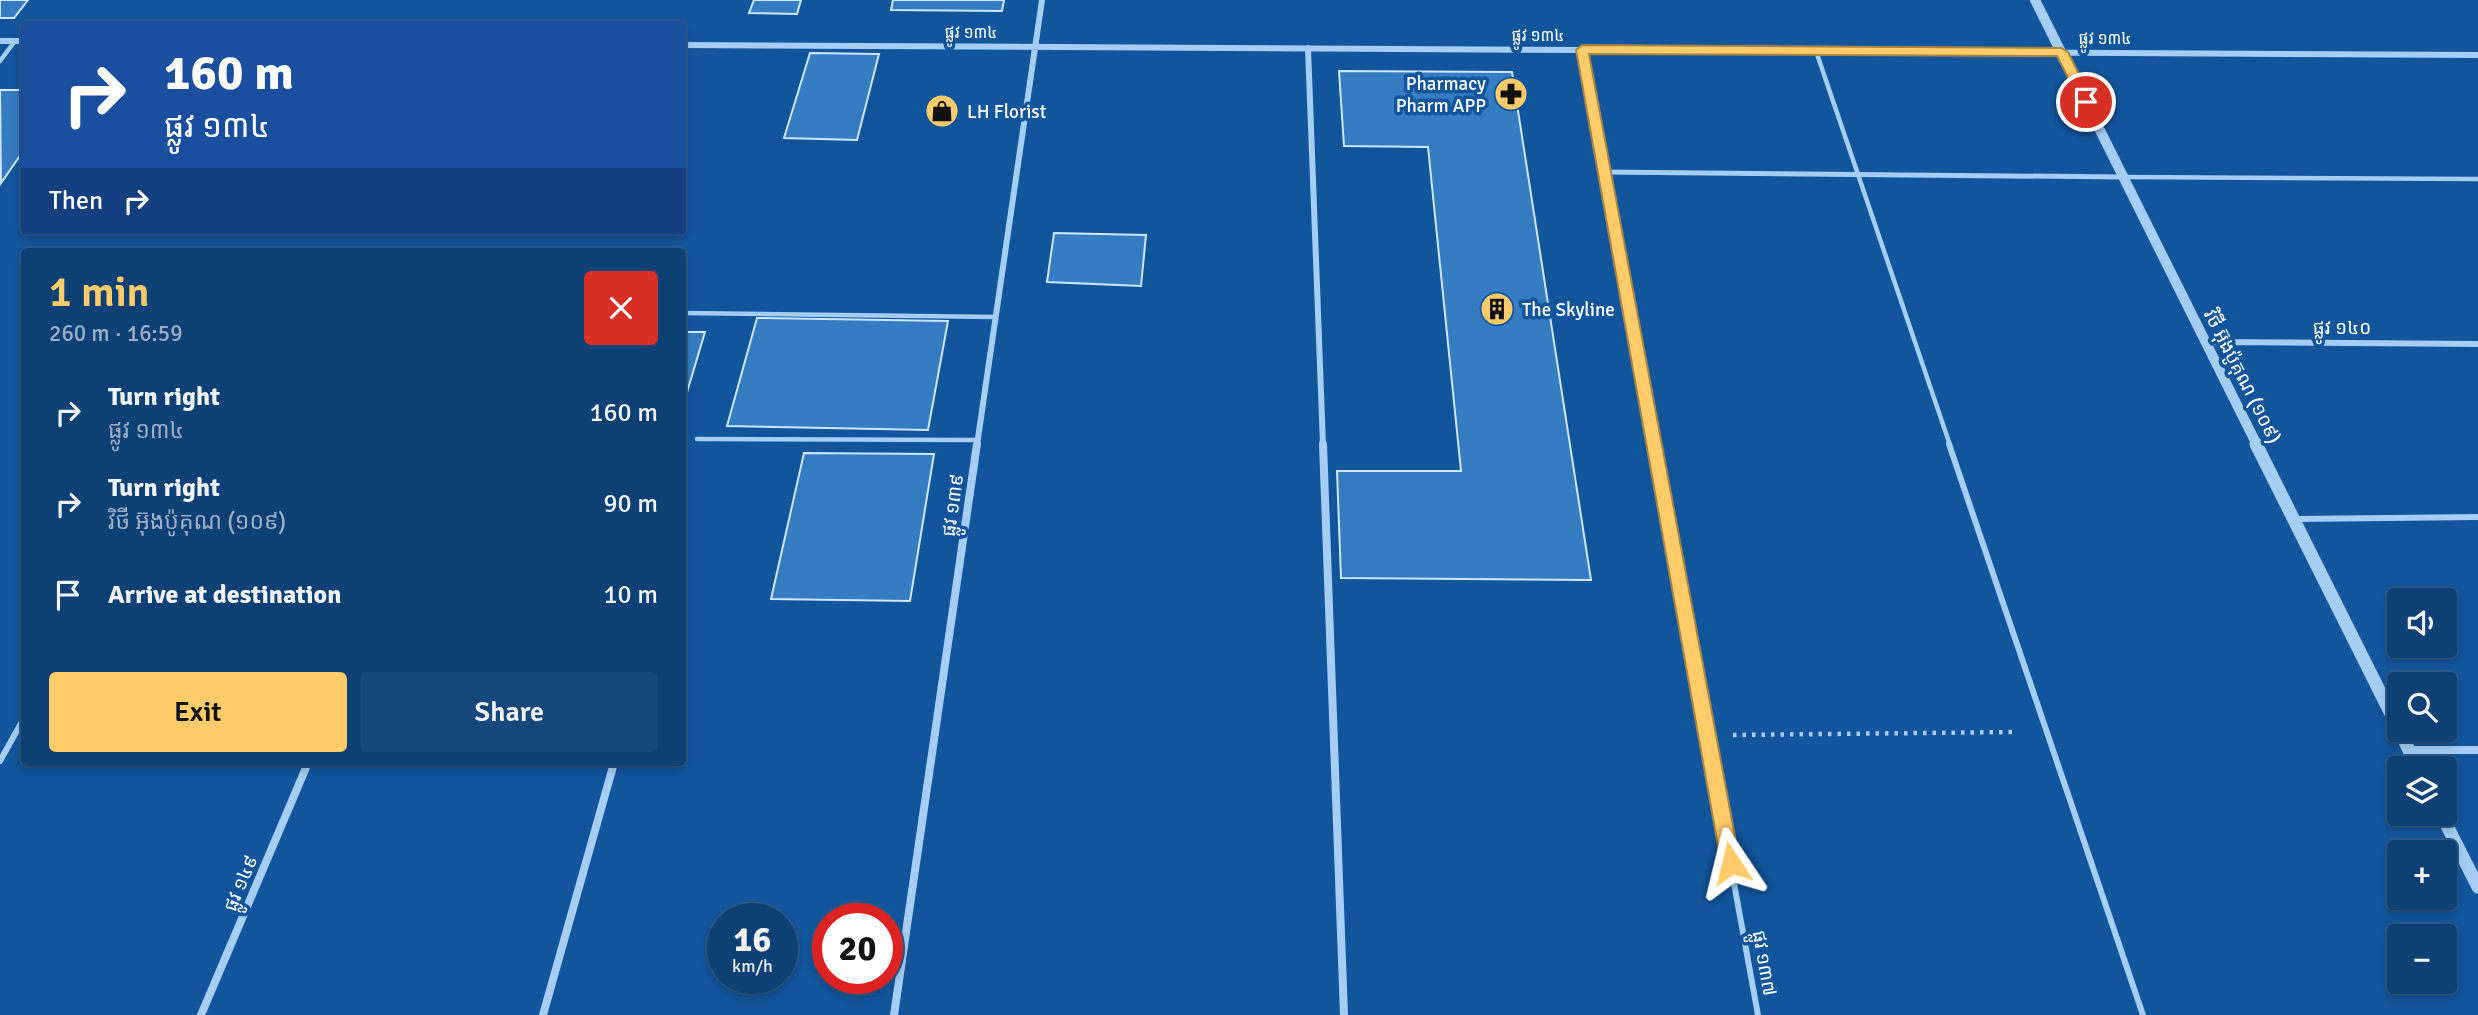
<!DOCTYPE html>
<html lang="en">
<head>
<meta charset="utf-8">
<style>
  body { margin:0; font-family:Signika,"Noto Sans Khmer",sans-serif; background:#16477a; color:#f1f3f6; height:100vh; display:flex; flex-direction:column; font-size:26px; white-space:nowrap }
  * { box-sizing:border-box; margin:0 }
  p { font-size:23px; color:#9aafc5 }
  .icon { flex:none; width:38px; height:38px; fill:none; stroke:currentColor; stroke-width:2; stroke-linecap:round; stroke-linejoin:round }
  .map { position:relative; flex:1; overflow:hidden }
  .sheet { position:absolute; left:21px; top:248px; width:665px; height:518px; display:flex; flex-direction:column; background:#0d4075; border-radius:7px; box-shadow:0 4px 10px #0003,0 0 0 2px #2d5987 }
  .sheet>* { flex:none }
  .guide { position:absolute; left:21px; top:21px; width:665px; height:214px; border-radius:7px; box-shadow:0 4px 10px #0003,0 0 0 2px #2d5987; background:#1a4fa0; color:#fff; overflow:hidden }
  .fabs { position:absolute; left:2387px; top:588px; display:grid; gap:14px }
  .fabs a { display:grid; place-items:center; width:70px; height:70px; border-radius:7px; background:#0d4075; box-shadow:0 4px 10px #0003,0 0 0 2px #2d5987; font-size:35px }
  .speed { position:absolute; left:707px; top:903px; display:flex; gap:14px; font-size:35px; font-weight:700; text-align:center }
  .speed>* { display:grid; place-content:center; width:91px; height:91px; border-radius:50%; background:#0d4075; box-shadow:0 4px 10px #0003,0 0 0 2px #2d5987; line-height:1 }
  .speed small { font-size:18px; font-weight:400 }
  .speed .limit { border:10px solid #d22; background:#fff; color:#111 }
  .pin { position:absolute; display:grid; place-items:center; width:60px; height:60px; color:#fff; margin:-30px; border:4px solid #fff; border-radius:50%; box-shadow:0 2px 7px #0007 }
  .me { position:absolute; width:77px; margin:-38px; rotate:350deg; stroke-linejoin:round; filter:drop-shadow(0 0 5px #0008) }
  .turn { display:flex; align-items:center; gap:24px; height:147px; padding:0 28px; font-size:32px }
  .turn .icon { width:91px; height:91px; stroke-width:2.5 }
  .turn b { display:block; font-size:49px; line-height:60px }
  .then { display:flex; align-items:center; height:66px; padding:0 28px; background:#0003; gap:14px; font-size:26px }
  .round { display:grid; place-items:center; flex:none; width:74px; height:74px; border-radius:7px; background:#16477a }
  .summary { display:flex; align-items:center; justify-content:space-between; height:119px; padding:0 28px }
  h1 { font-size:42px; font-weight:600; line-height:52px; color:#ffcc69 }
  .action { display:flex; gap:14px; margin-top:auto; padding:14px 28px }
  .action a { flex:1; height:80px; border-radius:7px; background:#ffcc69; color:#111; font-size:28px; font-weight:600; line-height:80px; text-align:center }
  .action a+a { background:#16477a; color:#f1f3f6 }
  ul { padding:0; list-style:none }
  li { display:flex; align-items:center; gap:21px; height:91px; padding:0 28px }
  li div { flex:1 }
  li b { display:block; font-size:26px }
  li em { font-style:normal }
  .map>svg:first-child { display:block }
  .building { fill:#357cc2; stroke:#cee6fe; stroke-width:2 }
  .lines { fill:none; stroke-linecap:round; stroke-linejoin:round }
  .path { stroke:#a5cdf5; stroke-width:4.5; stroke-dasharray:3.5 6; stroke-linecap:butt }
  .service-far1 { stroke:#a5cdf5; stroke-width:4.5 }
  .service { stroke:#a5cdf5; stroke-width:6 }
  .pedestrian { stroke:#a5cdf5; stroke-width:5 }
  .minor-far1 { stroke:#a5cdf5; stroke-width:6 }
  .minor { stroke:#a5cdf5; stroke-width:8 }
  .tertiary-far1 { stroke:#a5cdf5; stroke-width:10 }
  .tertiary { stroke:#a5cdf5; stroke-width:13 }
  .route { fill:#ffcc69; stroke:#a68544; stroke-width:2 }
  .labels { text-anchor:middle; stroke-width:7; stroke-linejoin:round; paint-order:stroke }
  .far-street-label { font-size:16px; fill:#fff; stroke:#11559c }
  .poi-label { font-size:19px; fill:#fff; stroke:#11559c; text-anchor:start }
  .street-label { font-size:19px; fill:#fff; stroke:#11559c }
</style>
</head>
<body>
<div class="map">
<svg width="2478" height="1015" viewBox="0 0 2478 1015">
  <rect width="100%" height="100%" fill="#11559c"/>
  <path class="building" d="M 0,0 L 28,0 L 14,18 L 0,18 Z
    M 754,0 L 801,0 L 797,14 L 749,13 Z
    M 893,0 L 1004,0 L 1002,11 L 891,10 Z
    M 810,53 L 879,54 L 857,140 L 784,138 Z
    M 1339,71 L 1512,72 L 1591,580 L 1341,578 L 1337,471 L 1461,471 L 1428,147 L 1344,146 Z
    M 0,90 L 24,90 L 24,150 L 1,183 Z
    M 1054,233 L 1146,235 L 1141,286 L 1047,282 Z
    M 757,318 L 948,321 L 928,430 L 727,426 Z
    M 682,332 L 705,332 L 682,409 Z
    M 804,453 L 934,454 L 910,601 L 771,599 Z"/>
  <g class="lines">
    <path class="path" d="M 1733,735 L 2018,732"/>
    <path class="service-far1" d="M 1582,50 L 1654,445
      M 1816,51 L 1950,445
      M 0,61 L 15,41
      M 2124,177 L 2478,179
      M 682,313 L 996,317
      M 697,439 L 978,440"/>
    <path class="service" d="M 1654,444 L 1758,1015
      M 1949,444 L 2143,1015
      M 2296,519 L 2478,517
      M 0,761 L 24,718"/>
    <path class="pedestrian" d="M 1604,172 L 2124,177"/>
    <path class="minor-far1" d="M 0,41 L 24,41
      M 682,45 L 2478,55
      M 1308,48 L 1323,445
      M 2205,342 L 2478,344
      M 977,445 L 1042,0"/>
    <path class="minor" d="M 1323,444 L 1344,1015
      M 2410,750 L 2478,750
      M 201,1015 L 308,763
      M 543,1015 L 614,763
      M 894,1015 L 977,444"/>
    <path class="tertiary-far1" d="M 2035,0 L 2257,445"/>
    <path class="tertiary" d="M 2256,444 L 2418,768
      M 2441,814 L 2478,887"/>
  </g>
  <path class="route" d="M 1582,45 L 2061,48 L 2068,52 L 2093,102 L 2086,107 L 2082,105 L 2057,56 L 1589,54 L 1740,863 L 1737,869 L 1731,872 L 1724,869 L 1721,863 L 1576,50 Z"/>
  <defs>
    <symbol id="pharmacy-disc" viewBox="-11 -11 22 22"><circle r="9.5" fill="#ffcc69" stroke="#11559c"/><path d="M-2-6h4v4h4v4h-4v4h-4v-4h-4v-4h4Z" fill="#111"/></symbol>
    <symbol id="shop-disc" viewBox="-11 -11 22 22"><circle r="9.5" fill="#ffcc69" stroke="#11559c"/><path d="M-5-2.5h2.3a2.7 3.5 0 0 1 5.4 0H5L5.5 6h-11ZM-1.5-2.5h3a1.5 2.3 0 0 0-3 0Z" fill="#111"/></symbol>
    <symbol id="building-disc" viewBox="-11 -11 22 22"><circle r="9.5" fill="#ffcc69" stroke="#11559c"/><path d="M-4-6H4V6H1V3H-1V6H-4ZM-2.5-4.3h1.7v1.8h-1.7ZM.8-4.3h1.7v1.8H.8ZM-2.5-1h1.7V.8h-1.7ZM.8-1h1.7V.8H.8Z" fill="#111"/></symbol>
  </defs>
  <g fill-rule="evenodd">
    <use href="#pharmacy-disc" x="1492" y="75" width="38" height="38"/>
    <use href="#shop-disc" x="923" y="92" width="38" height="38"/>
    <use href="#building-disc" x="1478" y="290" width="38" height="38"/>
  </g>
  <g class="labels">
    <g class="far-street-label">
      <text x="971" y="38">ផ្លូវ ១៣៤</text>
      <text x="1538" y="41">ផ្លូវ ១៣៤</text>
      <text x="2105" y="44">ផ្លូវ ១៣៤</text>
    </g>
    <g class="poi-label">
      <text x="1486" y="90" text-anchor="end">Pharmacy<tspan x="1486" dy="22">Pharm APP</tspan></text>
      <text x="967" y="118">LH Florist</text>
      <text x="1522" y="316">The Skyline</text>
    </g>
    <g class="street-label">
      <text x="2342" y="334">ផ្លូវ ១៤០</text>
      <text transform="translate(2243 376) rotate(63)" y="7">វិថី អ៊ុងប៉ូគុណ (១០៩)</text>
      <text transform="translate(952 505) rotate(-82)" y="7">ផ្លូវ ១៣៩</text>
      <text transform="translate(240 883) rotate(-67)" y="7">ផ្លូវ ១៤៩</text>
      <text transform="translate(1765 963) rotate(80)" y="7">ផ្លូវ ១៣៧</text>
    </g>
  </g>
</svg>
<div class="fabs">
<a><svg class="icon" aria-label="sound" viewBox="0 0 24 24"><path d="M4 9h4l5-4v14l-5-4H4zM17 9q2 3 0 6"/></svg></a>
<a><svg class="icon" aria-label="search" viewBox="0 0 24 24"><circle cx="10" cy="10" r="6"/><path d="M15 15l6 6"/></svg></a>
<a><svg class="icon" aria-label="layers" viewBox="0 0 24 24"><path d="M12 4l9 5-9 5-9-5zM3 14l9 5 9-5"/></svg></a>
<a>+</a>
<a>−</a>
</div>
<div class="speed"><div>16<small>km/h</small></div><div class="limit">20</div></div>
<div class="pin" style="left:2086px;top:102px;background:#d93025"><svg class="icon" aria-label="arrive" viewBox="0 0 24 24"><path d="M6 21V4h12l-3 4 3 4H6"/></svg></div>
<svg class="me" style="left:1731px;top:863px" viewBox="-20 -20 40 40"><path d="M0-17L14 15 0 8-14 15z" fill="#ffcc69" stroke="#fff" stroke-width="4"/></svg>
<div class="guide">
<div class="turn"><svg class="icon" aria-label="right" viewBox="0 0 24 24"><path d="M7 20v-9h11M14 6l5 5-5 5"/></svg><div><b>160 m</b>ផ្លូវ ១៣៤</div></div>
<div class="then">Then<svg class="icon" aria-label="right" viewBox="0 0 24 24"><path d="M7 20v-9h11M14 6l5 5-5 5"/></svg></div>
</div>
<section class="sheet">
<div class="summary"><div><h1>1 min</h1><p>260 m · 16:59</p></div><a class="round" style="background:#d93025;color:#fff"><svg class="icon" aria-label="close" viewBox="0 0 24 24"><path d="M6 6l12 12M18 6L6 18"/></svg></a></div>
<ul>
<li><svg class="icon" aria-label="right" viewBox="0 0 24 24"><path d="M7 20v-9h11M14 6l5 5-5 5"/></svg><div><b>Turn right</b><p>ផ្លូវ ១៣៤</p></div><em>160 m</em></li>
<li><svg class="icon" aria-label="right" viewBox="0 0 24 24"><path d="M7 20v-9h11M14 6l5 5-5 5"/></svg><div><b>Turn right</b><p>វិថី អ៊ុងប៉ូគុណ (១០៩)</p></div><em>90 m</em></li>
<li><svg class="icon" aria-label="arrive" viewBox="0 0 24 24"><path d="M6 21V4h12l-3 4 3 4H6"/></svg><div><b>Arrive at destination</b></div><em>10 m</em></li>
</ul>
<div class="action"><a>Exit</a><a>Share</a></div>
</section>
</div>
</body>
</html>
